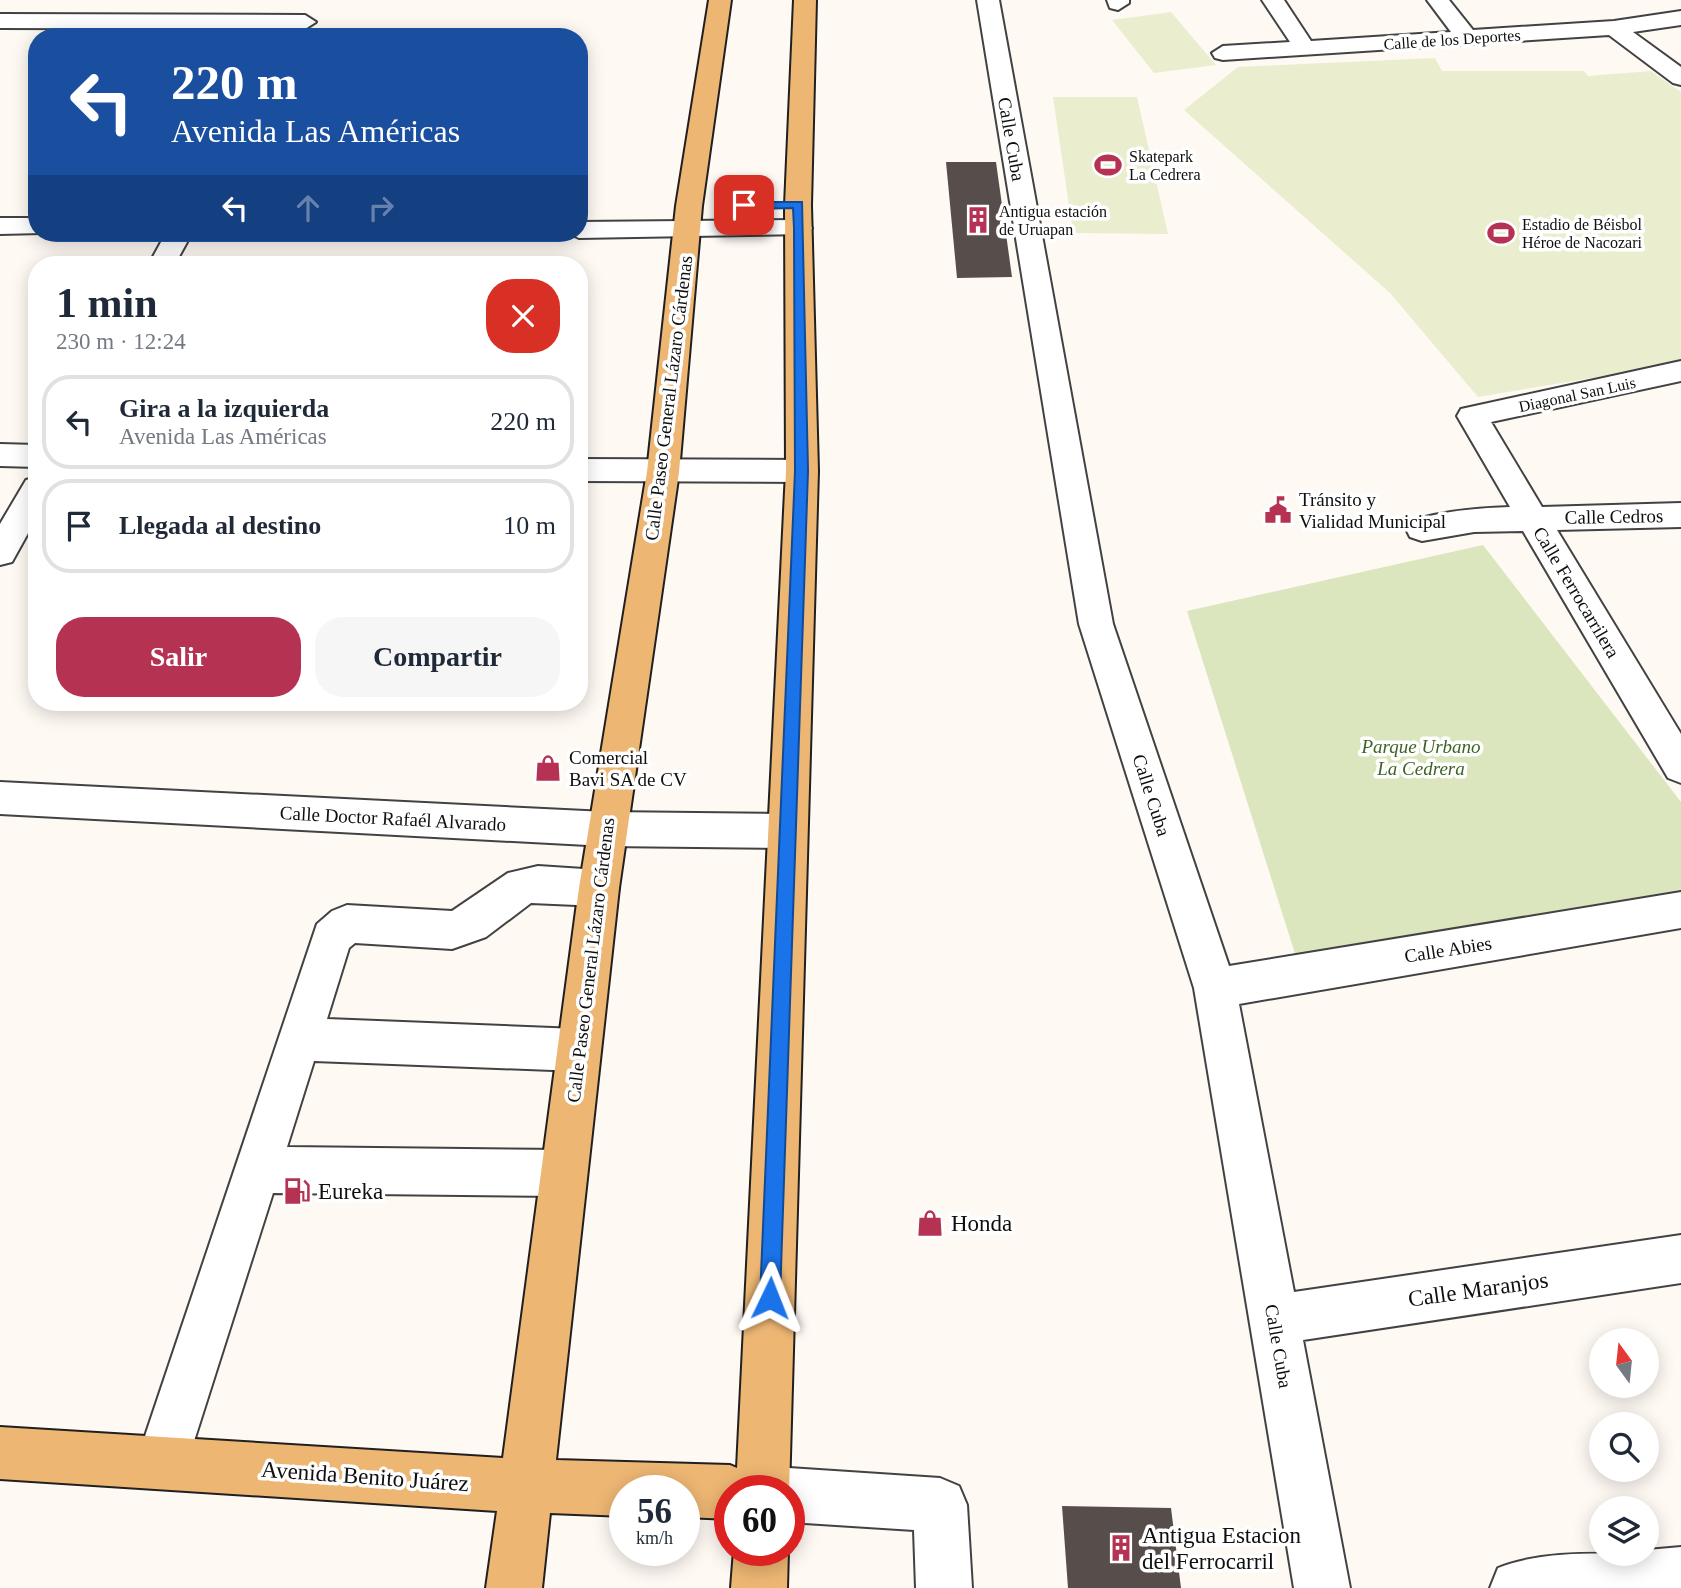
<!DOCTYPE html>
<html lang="es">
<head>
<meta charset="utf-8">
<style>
  body { margin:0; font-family:Georgia,serif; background:#f6f6f7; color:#1f2937; height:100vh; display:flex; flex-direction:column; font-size:26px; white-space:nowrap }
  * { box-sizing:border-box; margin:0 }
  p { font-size:23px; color:#747a83 }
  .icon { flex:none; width:38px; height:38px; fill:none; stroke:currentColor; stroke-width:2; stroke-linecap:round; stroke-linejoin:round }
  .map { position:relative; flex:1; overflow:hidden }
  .drawer { position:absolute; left:28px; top:256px; width:560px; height:455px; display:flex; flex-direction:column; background:#fff; border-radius:28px; box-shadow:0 4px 18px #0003 }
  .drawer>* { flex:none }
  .banner { position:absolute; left:28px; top:28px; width:560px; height:214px; border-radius:28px; box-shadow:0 4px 18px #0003; background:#1a4fa0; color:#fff; overflow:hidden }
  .needle { width:46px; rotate:345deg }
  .buttons { position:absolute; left:1589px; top:1328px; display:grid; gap:14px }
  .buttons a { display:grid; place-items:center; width:70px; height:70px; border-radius:50%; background:#fff; box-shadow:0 4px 18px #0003; font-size:35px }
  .speed { position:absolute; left:609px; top:1475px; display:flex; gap:14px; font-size:35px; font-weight:700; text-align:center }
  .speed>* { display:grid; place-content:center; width:91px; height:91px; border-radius:50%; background:#fff; box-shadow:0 4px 18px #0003; line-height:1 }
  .speed small { font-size:18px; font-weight:400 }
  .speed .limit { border:10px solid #d22; background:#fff; color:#111 }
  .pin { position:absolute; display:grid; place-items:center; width:60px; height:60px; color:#fff; margin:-30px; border-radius:14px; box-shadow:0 4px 10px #0006 }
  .me { position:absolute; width:77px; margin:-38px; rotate:2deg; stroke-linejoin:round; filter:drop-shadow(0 0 5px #0008) }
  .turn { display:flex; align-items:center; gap:24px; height:147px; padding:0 28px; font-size:32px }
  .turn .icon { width:91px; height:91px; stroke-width:2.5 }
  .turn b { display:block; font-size:49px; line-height:60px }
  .lanes { display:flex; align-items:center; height:66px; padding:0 28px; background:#0003; justify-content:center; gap:35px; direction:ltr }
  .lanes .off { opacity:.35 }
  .round { display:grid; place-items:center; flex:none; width:74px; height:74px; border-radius:28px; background:#f6f6f7 }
  .head { display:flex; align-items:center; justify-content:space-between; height:119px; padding:0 28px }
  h1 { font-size:42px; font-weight:700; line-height:52px }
  .cta { display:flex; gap:14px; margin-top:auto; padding:14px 28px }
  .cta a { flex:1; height:80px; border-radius:28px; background:#b53253; color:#fff; font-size:28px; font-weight:700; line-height:80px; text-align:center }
  .cta a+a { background:#f6f6f7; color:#1f2937 }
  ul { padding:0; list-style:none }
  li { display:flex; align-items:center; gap:21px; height:94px; margin:0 14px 10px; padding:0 14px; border:4px solid #e0e1e3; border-radius:28px }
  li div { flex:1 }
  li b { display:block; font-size:26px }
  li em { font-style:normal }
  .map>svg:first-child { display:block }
  .green { fill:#dbe6be }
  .pitch { fill:#eaeecf }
  .building { fill:#574e4c }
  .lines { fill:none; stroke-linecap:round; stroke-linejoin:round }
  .minor-casing { stroke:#424242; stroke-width:4 }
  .major-casing { stroke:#202020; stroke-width:4 }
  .minor { fill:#fff; fill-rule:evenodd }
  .major { fill:#edb673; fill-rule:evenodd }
  .route { fill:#1a73e8; stroke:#114b97; stroke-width:2 }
  .labels { text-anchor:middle; stroke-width:7; stroke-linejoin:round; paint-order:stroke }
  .far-street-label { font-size:16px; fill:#0f0f0f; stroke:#fff }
  .far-poi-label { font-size:16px; fill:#0f0f0f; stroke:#fff; text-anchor:start }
  .street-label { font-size:19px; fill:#0f0f0f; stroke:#fff }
  .poi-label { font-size:19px; fill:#0f0f0f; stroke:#fff; text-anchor:start }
  .park-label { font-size:19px; font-style:italic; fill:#3e6224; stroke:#fff }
  .near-poi-label { font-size:23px; fill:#0f0f0f; stroke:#fff; text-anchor:start }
  .near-street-label { font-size:23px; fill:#0f0f0f; stroke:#fff }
</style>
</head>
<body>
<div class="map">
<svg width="1681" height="1588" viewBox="0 0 1681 1588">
  <rect width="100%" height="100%" fill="#fef9f3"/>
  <path class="green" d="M 1483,545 L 1681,802 L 1681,895 L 1297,960 L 1187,611 Z"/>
  <path class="pitch" d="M 1171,12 L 1216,65 L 1154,73 L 1112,20 Z
    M 1435,58 L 1442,71 L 1584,71 L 1588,76 L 1651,71 L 1681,92 L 1681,363 L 1478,397 L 1390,293 L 1184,110 L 1238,67 Z
    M 1053,97 L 1137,97 L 1168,234 L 1073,233 Z"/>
  <path class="building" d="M 946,162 L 996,162 L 1012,277 L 957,278 Z
    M 1062,1506 L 1171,1508 L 1181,1588 L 1068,1588 Z"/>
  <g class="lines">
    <defs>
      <path id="minor" d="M 977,0 L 999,0 L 1113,624 L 1229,966 L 1681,892 L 1681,928 L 1239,1004 L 1294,1292 L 1681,1235 L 1681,1283 L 1303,1340 L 1350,1588 L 1294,1588 L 1194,988 L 1079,624 Z
        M 1107,0 L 1129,0 L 1129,3 L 1118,10 L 1110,8 Z
        M 1262,0 L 1284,0 L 1311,41 L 1451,32 L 1427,0 L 1449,0 L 1473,30 L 1614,21 L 1681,11 L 1681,25 L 1633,32 L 1681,67 L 1681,85 L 1673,83 L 1609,35 L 1223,60 L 1215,58 L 1212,53 L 1223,46 L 1290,42 Z
        M 0,14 L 305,15 L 316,22 L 305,29 L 0,28 Z
        M 0,218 L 37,218 L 37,233 L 42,233 L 0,234 Z
        M 799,220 L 808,222 L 812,228 L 808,234 L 579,238 L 568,233 L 579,233 L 579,222 Z
        M 166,233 L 192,233 L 175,264 L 149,264 Z
        M 1681,361 L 1681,381 L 1491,422 L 1542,507 L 1681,503 L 1681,527 L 1557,530 L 1681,734 L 1681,783 L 1668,778 L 1523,531 L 1474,532 L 1422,541 L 1410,537 L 1406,529 L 1410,521 C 1443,511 1476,508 1510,507 L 1457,416 L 1461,409 Z
        M 0,444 L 37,445 L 37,467 L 0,466 Z
        M 579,459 L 802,460 L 813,463 L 818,471 L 813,479 L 802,482 L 579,481 Z
        M 37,477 L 37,517 L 12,562 L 0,565 L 0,524 L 26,480 Z
        M 0,782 L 606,812 L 786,814 L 800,819 L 806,831 L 800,843 L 786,848 L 606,846 L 0,814 Z
        M 538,866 L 599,870 L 613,875 L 619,888 L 613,901 L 599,906 L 531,903 L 486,937 L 452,949 L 355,943 L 349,948 L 327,1019 L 578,1029 L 594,1035 L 600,1050 L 594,1065 L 578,1071 L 314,1061 L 287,1147 L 563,1150 L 579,1157 L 586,1173 L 579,1189 L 563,1196 L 273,1193 L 181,1482 L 162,1489 L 143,1482 L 136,1463 L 317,924 L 332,911 L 347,905 L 452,911 L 508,873 Z
        M 789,1468 L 940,1478 L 959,1486 L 967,1505 L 972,1588 L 916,1588 L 914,1530 L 789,1522 L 789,1491 L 764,1491 L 770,1476 Z
        M 1681,1547 L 1681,1588 L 1490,1588 L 1498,1568 C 1543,1550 1599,1554 1647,1554 L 1647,1550 Z"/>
      <path id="major" d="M 709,0 L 731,0 L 702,206 L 679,472 L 619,888 L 556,1460 L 730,1465 L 737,1468 L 786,471 L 785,205 L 794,0 L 816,0 L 811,205 L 818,471 L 789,1492 L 730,1491 L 730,1519 L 684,1517 L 684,1491 L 625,1491 L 625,1516 L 550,1513 L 542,1588 L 486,1588 L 497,1511 L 0,1479 L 0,1427 L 503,1458 L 579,888 L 647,472 L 676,206 Z
        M 734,1550 L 788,1550 L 787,1588 L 731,1588 Z"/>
    </defs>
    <use href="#minor" class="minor-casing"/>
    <use href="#major" class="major-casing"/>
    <use href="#minor" class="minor"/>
    <use href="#major" class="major"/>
  </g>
  <path class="route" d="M 802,202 L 808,471 L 780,1298 L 777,1306 L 770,1309 L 763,1306 L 760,1298 L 795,471 L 794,228 L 793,208 L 744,209 L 738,205 L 744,202 Z"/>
  <defs>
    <symbol id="stadium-bare" viewBox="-9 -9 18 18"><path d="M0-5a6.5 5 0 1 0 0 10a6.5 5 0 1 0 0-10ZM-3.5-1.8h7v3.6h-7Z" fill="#b53253" stroke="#fff" stroke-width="2.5" paint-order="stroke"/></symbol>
    <symbol id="building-bare" viewBox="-9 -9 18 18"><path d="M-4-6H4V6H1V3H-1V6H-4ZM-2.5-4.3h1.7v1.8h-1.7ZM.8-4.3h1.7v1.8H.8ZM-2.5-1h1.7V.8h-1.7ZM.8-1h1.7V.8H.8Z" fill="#b53253" stroke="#fff" stroke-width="2.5" paint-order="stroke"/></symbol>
    <symbol id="civic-bare" viewBox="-9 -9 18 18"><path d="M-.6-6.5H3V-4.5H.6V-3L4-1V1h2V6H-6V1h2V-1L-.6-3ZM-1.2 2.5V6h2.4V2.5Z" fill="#b53253" stroke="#fff" stroke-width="2.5" paint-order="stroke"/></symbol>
    <symbol id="shop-bare" viewBox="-9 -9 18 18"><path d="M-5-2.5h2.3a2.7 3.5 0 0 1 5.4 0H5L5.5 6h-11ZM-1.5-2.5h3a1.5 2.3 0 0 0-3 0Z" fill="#b53253" stroke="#fff" stroke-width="2.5" paint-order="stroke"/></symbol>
    <symbol id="fuel-bare" viewBox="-9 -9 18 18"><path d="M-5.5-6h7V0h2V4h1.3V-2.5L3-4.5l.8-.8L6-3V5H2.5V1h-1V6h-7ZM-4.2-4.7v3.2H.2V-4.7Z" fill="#b53253" stroke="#fff" stroke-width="2.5" paint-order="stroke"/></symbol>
  </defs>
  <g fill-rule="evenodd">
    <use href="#stadium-bare" x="1089" y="146" width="38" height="38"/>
    <use href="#building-bare" x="959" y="201" width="38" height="38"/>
    <use href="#stadium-bare" x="1482" y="214" width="38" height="38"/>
    <use href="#civic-bare" x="1259" y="491" width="38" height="38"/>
    <use href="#shop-bare" x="529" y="749" width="38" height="38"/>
    <use href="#fuel-bare" x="278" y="1172" width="38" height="38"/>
    <use href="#shop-bare" x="911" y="1204" width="38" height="38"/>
    <use href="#building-bare" x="1102" y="1529" width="38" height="38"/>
  </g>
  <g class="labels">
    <g class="far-street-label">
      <text transform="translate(1452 39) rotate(-4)" y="6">Calle de los Deportes</text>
      <text transform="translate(1577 394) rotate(-12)" y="6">Diagonal San Luis</text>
    </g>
    <g class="far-poi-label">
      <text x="1129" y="162">Skatepark<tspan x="1129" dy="18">La Cedrera</tspan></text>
      <text x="999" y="217">Antigua estación<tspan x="999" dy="18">de Uruapan</tspan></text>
      <text x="1522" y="230">Estadio de Béisbol<tspan x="1522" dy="18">Héroe de Nacozari</tspan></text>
    </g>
    <g class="street-label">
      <text transform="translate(1012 139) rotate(80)" y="7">Calle Cuba</text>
      <text transform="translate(668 398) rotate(-83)" y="7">Calle Paseo General Lázaro Cárdenas</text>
      <text transform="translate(1614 516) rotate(-1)" y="7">Calle Cedros</text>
      <text transform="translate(1577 592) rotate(59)" y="7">Calle Ferrocarrilera</text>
      <text transform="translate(1152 795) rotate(72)" y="7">Calle Cuba</text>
      <text transform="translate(393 818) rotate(3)" y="7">Calle Doctor Rafaél Alvarado</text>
      <text transform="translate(1448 949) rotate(-9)" y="7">Calle Abies</text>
      <text transform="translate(590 960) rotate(-83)" y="7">Calle Paseo General Lázaro Cárdenas</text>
      <text transform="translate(1279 1346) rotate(80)" y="7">Calle Cuba</text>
    </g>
    <g class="poi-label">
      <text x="1299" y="506">Tránsito y<tspan x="1299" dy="22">Vialidad Municipal</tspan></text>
      <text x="569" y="764">Comercial<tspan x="569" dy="22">Bavi SA de CV</tspan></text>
    </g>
    <g class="park-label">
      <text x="1421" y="753">Parque Urbano<tspan x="1421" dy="22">La Cedrera</tspan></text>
    </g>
    <g class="near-poi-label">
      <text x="318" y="1199">Eureka</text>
      <text x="951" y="1231">Honda</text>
      <text x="1142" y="1543">Antigua Estacion<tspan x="1142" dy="26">del Ferrocarril</tspan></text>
    </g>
    <g class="near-street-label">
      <text transform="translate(1478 1289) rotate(-8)" y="8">Calle Maranjos</text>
      <text transform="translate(365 1476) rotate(4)" y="8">Avenida Benito Juárez</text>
    </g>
  </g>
</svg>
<div class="buttons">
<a><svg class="needle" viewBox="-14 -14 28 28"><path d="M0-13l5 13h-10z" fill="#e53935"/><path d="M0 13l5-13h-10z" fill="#747a83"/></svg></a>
<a><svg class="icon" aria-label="search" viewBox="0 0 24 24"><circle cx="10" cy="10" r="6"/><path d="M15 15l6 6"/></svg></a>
<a><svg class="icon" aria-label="layers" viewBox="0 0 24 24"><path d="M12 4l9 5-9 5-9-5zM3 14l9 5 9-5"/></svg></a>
</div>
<div class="speed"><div>56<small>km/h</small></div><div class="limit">60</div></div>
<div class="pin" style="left:744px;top:205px;background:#d93025"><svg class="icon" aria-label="arrive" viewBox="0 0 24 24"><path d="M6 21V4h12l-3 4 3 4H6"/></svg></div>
<svg class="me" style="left:770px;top:1298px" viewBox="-20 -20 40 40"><path d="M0-17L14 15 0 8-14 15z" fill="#1a73e8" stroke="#fff" stroke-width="4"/></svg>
<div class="banner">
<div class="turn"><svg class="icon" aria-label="left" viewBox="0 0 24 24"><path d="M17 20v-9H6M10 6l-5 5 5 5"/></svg><div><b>220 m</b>Avenida Las Américas</div></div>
<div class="lanes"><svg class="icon" aria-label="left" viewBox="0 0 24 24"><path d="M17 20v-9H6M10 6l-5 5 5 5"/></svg><svg class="icon off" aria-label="ahead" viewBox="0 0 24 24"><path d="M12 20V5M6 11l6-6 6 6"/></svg><svg class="icon off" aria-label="right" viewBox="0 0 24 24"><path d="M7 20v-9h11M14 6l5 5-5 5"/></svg></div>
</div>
<section class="drawer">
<div class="head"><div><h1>1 min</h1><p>230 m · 12:24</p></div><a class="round" style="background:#d93025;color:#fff"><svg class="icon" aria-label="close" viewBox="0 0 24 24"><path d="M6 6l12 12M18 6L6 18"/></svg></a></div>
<ul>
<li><svg class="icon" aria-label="left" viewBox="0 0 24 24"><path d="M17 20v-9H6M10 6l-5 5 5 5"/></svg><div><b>Gira a la izquierda</b><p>Avenida Las Américas</p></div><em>220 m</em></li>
<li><svg class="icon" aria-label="arrive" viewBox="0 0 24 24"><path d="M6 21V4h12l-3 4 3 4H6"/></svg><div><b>Llegada al destino</b></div><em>10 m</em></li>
</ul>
<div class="cta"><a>Salir</a><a>Compartir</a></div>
</section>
</div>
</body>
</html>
